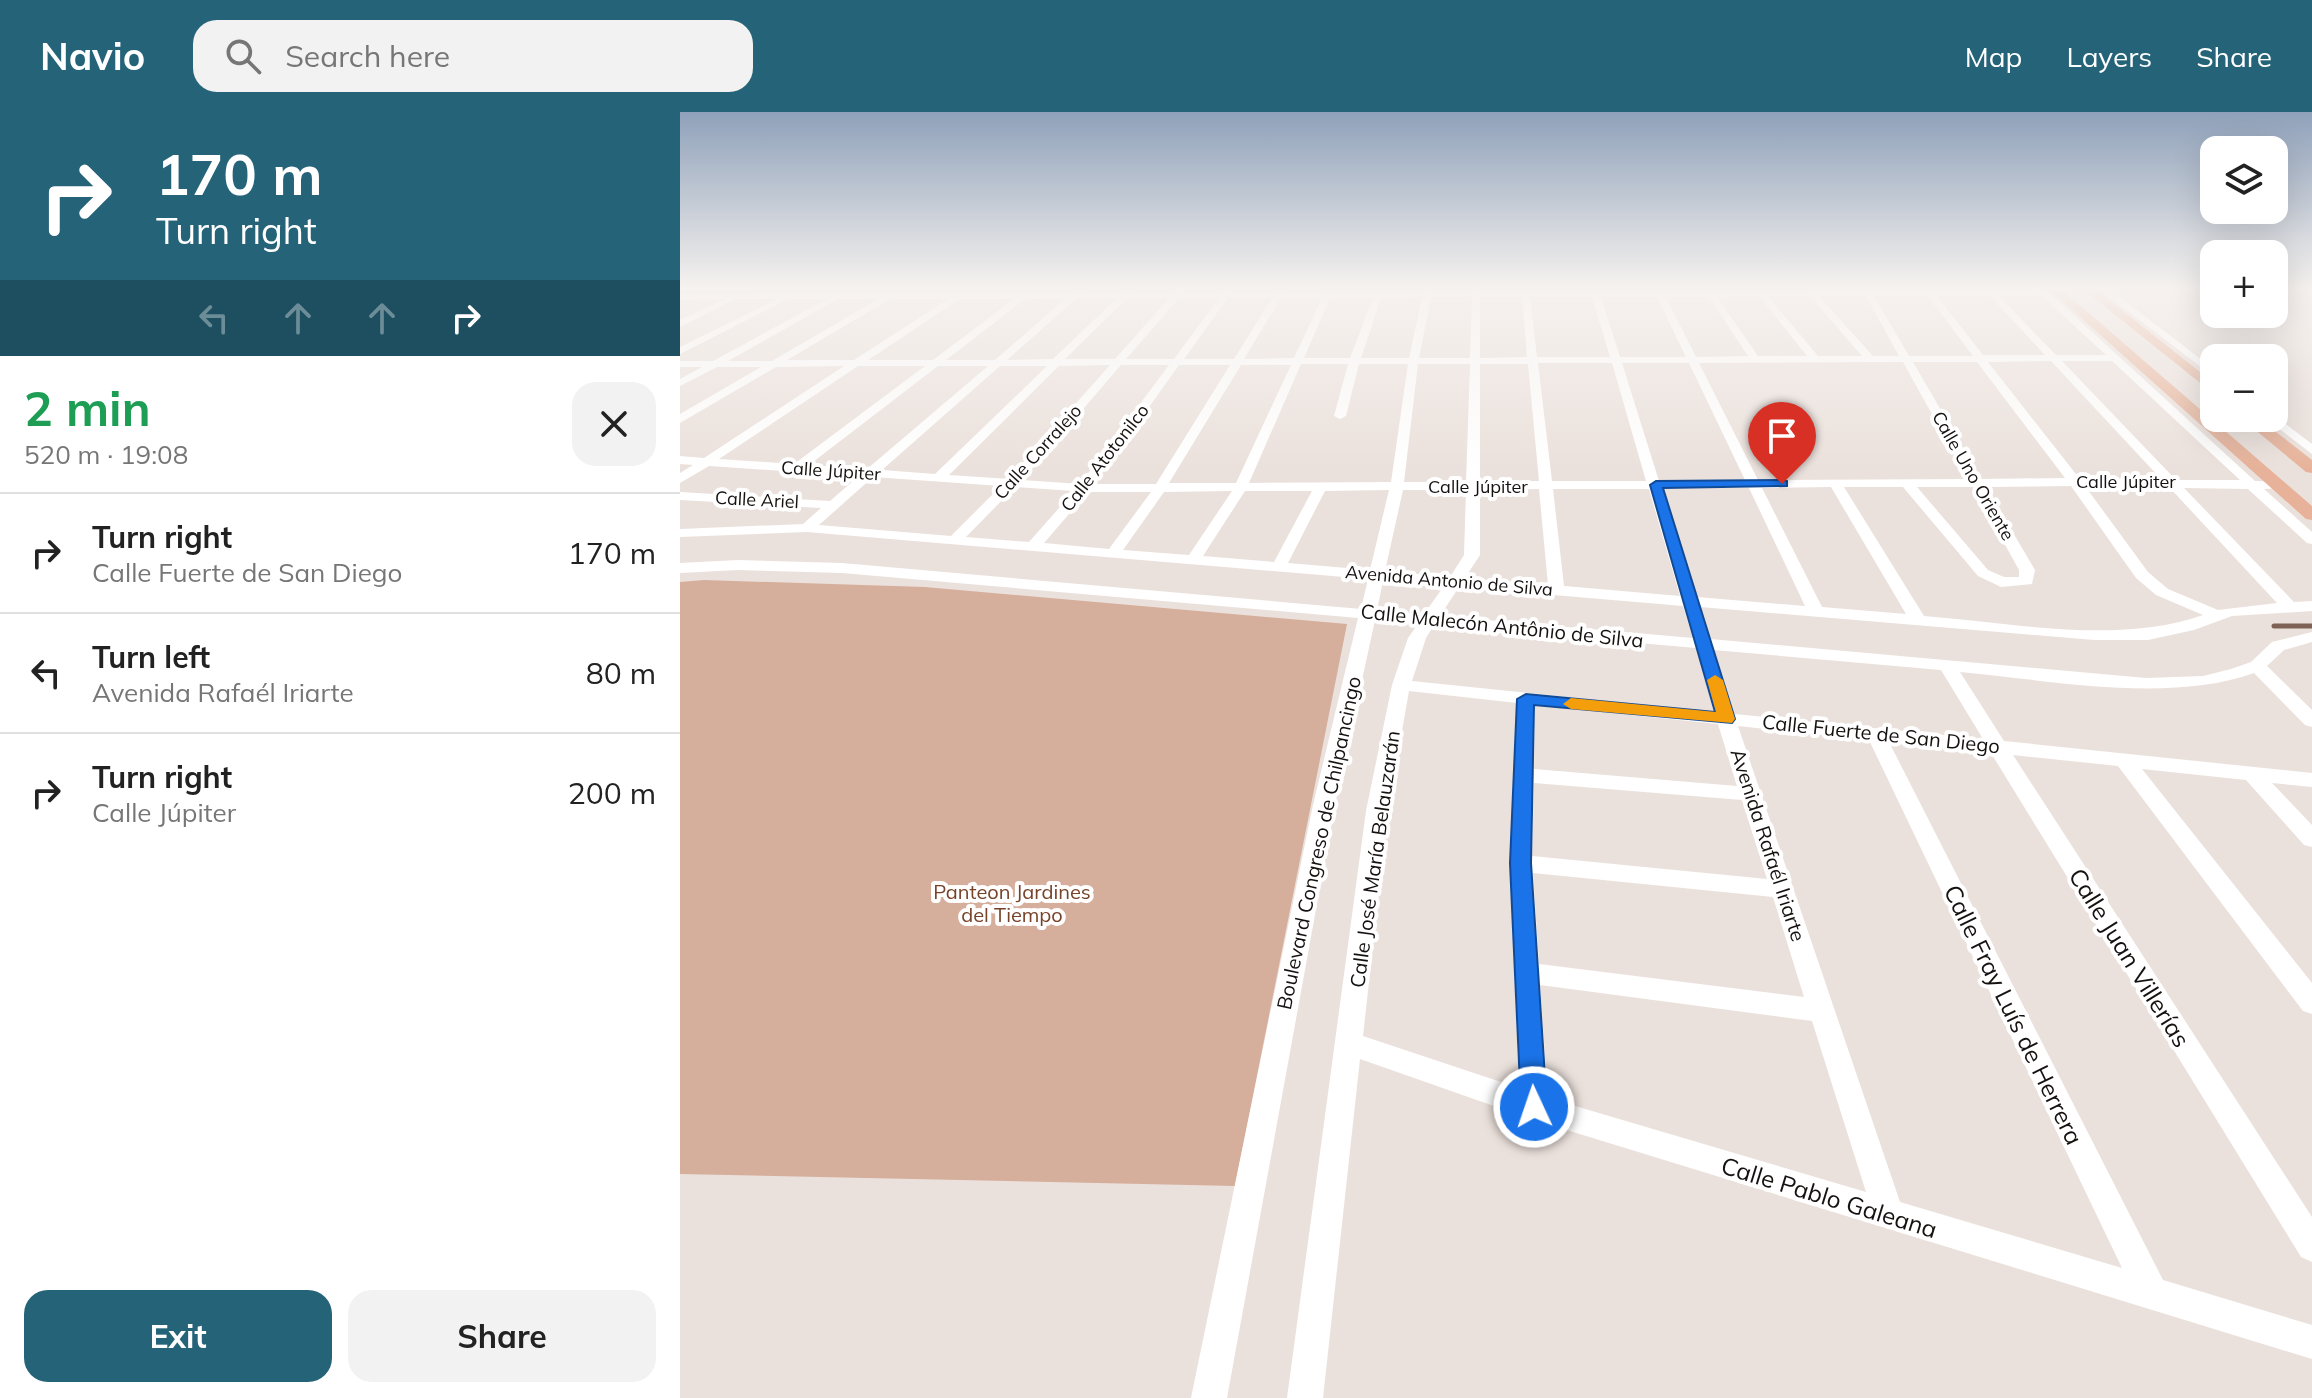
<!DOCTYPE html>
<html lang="en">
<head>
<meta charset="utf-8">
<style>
  body { margin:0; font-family:Mulish,sans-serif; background:#f2f2f2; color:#222; height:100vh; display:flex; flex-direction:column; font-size:30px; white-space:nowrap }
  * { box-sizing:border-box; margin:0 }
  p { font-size:26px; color:#767676 }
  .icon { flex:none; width:44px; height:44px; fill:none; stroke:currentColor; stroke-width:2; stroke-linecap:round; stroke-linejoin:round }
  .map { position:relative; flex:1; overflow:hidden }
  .sheet { display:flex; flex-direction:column; background:#fff; width:680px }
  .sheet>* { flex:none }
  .guide { background:#256379; color:#fff; overflow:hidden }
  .fabs { position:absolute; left:1520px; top:24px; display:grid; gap:16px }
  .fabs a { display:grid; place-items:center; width:88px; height:88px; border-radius:16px; background:#fff; box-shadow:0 8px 32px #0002; font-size:40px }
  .pin { position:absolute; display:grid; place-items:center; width:68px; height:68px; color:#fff; margin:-82px -34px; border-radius:50% 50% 50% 0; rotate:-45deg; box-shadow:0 0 8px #0007 }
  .pin .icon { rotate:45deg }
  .me { position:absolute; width:88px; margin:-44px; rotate:357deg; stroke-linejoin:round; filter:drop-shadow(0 0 6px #0008) }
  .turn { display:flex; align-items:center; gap:28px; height:168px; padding:0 24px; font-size:36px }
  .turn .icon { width:104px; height:104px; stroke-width:2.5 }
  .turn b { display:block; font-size:56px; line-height:68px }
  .lanes { display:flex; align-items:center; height:76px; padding:0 24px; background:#0003; justify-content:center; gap:40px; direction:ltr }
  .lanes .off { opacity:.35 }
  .round { display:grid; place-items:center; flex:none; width:84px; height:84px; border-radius:24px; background:#f2f2f2 }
  .summary { display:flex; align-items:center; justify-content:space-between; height:136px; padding:0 24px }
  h1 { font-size:48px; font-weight:700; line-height:60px; color:#1e9e55 }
  .button { display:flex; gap:16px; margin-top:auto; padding:16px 24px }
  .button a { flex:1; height:92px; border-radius:24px; background:#256379; color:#fff; font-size:32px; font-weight:700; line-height:92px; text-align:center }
  .button a+a { background:#f2f2f2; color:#222 }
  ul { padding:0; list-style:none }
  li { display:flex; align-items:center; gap:24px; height:120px; padding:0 24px; border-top:2px solid #e0e0e0 }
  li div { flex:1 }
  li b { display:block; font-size:30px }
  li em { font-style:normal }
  header { display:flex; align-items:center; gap:48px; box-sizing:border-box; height:112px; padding:0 40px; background:#256379; color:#fff }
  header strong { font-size:38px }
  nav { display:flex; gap:44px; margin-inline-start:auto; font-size:28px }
  .search { width:560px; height:72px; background:#f2f2f2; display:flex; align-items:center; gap:20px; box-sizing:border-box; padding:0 28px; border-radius:24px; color:#767676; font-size:30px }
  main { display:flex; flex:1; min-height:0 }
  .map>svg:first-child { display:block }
  .green { fill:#d6ae9c }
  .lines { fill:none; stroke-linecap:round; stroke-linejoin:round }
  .stream { stroke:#7e6256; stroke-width:5 }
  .minor { fill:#fff; fill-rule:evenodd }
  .major { fill:#e7b299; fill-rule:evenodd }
  .route { fill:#1a73e8; stroke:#114b97; stroke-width:2 }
  .slow { fill:#f59e0b }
  .labels { text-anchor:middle; stroke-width:8; stroke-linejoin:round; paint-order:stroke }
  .far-street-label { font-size:18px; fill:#151110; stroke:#fff }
  .street-label { font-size:20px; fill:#151110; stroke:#fff }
  .park-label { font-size:20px; fill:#774228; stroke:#fff }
  .near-street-label { font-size:24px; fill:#151110; stroke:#fff }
</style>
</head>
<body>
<header>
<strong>Navio</strong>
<div class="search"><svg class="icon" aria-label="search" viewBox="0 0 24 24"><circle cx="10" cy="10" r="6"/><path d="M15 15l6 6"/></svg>Search here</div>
<nav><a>Map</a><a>Layers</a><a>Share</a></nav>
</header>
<main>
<section class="sheet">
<div class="guide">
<div class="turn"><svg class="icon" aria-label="right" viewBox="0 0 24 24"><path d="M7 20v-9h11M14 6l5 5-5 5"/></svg><div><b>170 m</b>Turn right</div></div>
<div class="lanes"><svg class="icon off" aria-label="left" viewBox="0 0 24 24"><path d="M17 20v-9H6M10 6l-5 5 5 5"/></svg><svg class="icon off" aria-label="ahead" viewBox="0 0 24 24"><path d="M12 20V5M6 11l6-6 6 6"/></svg><svg class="icon off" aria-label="ahead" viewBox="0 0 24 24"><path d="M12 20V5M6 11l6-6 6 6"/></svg><svg class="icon" aria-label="right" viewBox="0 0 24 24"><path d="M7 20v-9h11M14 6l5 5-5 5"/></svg></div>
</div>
<div class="summary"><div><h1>2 min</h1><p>520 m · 19:08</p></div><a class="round"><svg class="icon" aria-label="close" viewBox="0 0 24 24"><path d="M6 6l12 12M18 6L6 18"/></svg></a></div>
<ul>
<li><svg class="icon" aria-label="right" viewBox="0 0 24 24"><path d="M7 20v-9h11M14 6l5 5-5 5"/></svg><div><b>Turn right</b><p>Calle Fuerte de San Diego</p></div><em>170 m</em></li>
<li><svg class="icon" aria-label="left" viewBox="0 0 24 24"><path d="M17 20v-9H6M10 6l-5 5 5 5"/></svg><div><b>Turn left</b><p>Avenida Rafaél Iriarte</p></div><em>80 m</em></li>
<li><svg class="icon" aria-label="right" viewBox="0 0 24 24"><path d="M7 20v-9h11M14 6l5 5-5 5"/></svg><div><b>Turn right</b><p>Calle Júpiter</p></div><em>200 m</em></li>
</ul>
<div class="button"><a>Exit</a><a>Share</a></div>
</section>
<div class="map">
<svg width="1632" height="1286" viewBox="0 0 1632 1286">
  <rect width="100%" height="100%" fill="#ebe1dc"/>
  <path class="green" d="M 24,468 L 245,475 L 667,512 L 555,1074 L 0,1062 L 0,470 Z"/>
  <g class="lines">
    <path class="stream" d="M 1594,514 L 1632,514"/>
    <path class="minor" d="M 399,177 L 402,181 L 442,181 L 448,177 L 452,181 L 494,181 L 497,177 L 506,177 L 503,181 L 543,181 L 545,177 L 554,177 L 552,181 L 595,181 L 597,177 L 606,177 L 604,181 L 644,181 L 646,177 L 654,177 L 653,180 L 695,180 L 696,177 L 704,177 L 703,180 L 743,180 L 744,177 L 752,177 L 752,180 L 792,180 L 792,177 L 800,177 L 800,180 L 841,180 L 841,177 L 850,180 L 1365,177 L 1575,369 L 1602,370 L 1602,376 L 1584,377 L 1632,420 L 1632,432 L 1627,431 L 1568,377 L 1504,376 L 1614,490 L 1632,489 L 1632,499 L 1552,504 L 1514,518 L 1468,528 L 1414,528 L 1020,495 L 1030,527 L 1466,566 L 1523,564 L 1551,557 L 1571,550 L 1592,530 L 1632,520 L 1632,530 L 1604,538 L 1587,554 L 1632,598 L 1632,615 L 1625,613 L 1574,561 C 1487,592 1371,568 1280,560 L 1324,629 L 1632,661 L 1632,675 L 1592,671 L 1632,713 L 1632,735 L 1624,733 L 1566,668 L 1462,657 L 1632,871 L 1632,902 L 1623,899 L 1438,654 L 1333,643 L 1632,1105 L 1632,1150 L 1621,1145 L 1311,641 L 1209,630 L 1483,1168 L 1632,1213 L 1632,1247 L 854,1008 L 680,947 L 643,1286 L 607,1286 L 686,699 L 712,573 L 728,526 L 738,512 L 695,508 L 655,693 L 547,1286 L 511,1286 L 633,693 L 678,506 L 162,461 L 58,458 L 0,461 L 0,451 L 58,448 L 162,451 L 681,497 L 688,467 L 127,420 L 0,425 L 0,417 L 123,412 L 141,396 L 0,388 L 0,380 L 150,389 L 179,364 L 29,354 L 0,371 L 0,361 L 13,353 L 0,352 L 0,344 L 24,346 L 164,254 L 96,255 L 0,311 L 0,302 L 81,255 L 37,255 L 0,274 L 0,267 L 22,255 L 0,255 L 0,249 L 33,249 L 147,187 L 108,187 L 0,242 L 0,235 L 97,187 L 55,187 L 0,215 L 0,208 L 45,187 L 0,188 L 0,182 L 392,181 ZM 1079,184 L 1127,244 L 1078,244 L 1037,185 ZM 1088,184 L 1130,184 L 1182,244 L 1138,244 ZM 1139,184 L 1186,184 L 1219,244 L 1193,244 ZM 1194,184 L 1248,184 L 1293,244 L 1229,244 ZM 1257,184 L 1310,184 L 1365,243 L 1303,243 ZM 1319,184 L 1362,184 L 1426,243 L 1376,243 ZM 742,185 L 729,246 L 681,246 L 701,186 ZM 751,185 L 792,185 L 790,246 L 739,246 ZM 800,185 L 842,185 L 847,245 L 800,246 ZM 850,185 L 912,185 L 930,245 L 857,245 ZM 921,185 L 977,185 L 1006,245 L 940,245 ZM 986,185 L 1029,185 L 1068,244 L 1016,245 ZM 386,186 L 315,248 L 266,248 L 345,187 ZM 397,186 L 437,186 L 373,247 L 327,248 ZM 447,186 L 489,186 L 435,247 L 385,247 ZM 499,186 L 539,186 L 494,247 L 446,247 ZM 548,186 L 592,186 L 554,247 L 504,247 ZM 601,186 L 642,186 L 614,246 L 564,247 ZM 650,186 L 693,186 L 670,246 L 624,246 ZM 158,187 L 198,187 L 92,249 L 48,249 ZM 210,187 L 268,187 L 174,248 L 107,248 ZM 280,187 L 334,187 L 253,248 L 188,248 ZM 1371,249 L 1481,367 L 1399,366 L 1308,250 ZM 1382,249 L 1432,249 L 1560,368 L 1496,368 ZM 1223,250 L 1288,367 L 1078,368 L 1019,251 ZM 1233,250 L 1297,250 L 1385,366 L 1301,367 ZM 858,251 L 932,251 L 966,369 L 872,369 ZM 942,251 L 1009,251 L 1065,368 L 979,369 ZM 621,252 L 668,252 L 654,304 L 660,307 L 666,304 L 679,252 L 728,252 L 711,370 L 569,371 ZM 738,252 L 790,252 L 786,370 L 724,370 ZM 800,252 L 848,252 L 859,369 L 800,370 ZM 430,253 L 329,367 L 269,363 L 379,254 ZM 441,253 L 489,253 L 400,372 L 342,368 ZM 499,253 L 550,253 L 476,372 L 414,372 ZM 561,253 L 611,253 L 556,371 L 489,371 ZM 178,254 L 245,254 L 114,352 L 39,347 ZM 258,254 L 308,254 L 187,357 L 129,353 ZM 320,254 L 367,254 L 255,362 L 202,358 ZM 193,365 L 321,374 L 271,424 L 139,413 ZM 1391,374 L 1456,466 L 1476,483 L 1523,503 C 1438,533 1333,511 1244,504 L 1164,375 L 1223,375 L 1298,464 L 1321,475 L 1352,472 L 1355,458 L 1306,375 ZM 1405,374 L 1489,375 L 1597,491 L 1538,498 L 1488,477 L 1468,460 ZM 335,375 L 394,379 L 349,430 L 286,425 ZM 1151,375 L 1226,502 L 1142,495 L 1082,376 ZM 1237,375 L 1293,375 L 1339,458 L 1339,465 L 1324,465 L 1308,458 ZM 982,376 L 1069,376 L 1125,494 L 1017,485 ZM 859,377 L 868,473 L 785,466 L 800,443 L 800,378 ZM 873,377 L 969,377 L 1000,484 L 884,474 ZM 709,378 L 690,458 L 608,451 L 645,379 ZM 723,378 L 786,378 L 784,443 L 770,465 L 705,459 ZM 552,379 L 509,443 L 443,438 L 484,380 ZM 565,379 L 632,379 L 594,450 L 523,444 ZM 408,380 L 471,380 L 429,437 L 364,431 ZM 703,469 L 764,474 L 744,502 L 697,498 ZM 779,475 L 1003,494 L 1013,526 L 760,504 ZM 754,513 L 1016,536 L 1034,600 L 732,569 L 746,526 ZM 1034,538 L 1261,558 L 1303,627 L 1054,602 ZM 729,579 L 837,591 L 830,751 L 839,976 L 683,924 L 708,699 ZM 855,593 L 1038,612 L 1057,674 L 854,657 ZM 1058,614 L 1189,628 L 1442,1156 L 1220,1090 ZM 854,671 L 1062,688 L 1087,767 L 852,744 ZM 853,761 L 1093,785 L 1124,885 L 859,852 ZM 860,873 L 1132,909 L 1186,1080 L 868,986 Z
      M 1419,177 L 1429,177 L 1534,257 L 1534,265 Z
      M 1595,304 L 1632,332 L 1632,342 L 1585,306 Z"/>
    <path class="major" d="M 1369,177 L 1381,177 L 1632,394 L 1632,408 L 1626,407 Z
      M 1403,177 L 1415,177 L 1534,271 L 1534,282 Z
      M 1561,306 L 1578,306 L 1632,348 L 1632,361 L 1626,360 Z"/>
  </g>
  <linearGradient id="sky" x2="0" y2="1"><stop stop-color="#8fa1ba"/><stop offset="0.49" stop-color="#f6f2ef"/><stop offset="1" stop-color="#f6f2ef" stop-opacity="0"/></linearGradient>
  <rect width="1632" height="358" fill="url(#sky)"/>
  <path class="route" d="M 1102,368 L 1107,369 L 1107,374 L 983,376 L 1055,607 L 1052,611 L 854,593 L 851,751 L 867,995 L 864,1004 L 854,1007 L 845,1004 L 841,995 L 830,751 L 837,587 L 846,582 L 1035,600 L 970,373 L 976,369 Z"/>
  <path class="slow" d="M 1035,563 L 1043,568 L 1055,607 L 1052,611 L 891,597 L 883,592 L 891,586 L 1036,600 L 1027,568 Z"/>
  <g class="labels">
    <g class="far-street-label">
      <text transform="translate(358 340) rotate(-48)" y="6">Calle Corralejo</text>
      <text transform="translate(425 346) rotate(-52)" y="6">Calle Atotonilco</text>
      <text transform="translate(151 359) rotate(4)" y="6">Calle Júpiter</text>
      <text transform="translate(1293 364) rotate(60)" y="6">Calle Uno Oriente</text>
      <text x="1446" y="376">Calle Júpiter</text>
      <text x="798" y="381">Calle Júpiter</text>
      <text transform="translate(77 388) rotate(3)" y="6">Calle Ariel</text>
      <text transform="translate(769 469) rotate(5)" y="6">Avenida Antonio de Silva</text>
    </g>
    <g class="street-label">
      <text transform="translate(822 514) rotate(6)" y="7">Calle Malecón Antônio de Silva</text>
      <text transform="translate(1201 622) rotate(6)" y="7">Calle Fuerte de San Diego</text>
      <text transform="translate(639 731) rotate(-78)" y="7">Boulevard Congreso de Chilpancingo</text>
      <text transform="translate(1088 733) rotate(72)" y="7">Avenida Rafaél Iriarte</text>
      <text transform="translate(695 747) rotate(-82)" y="7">Calle José María Belauzarán</text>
    </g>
    <g class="park-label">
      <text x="332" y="787">Panteon Jardines<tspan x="332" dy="23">del Tiempo</tspan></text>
    </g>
    <g class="near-street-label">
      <text transform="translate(1449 846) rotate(58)" y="8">Calle Juan Villerías</text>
      <text transform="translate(1333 903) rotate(64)" y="8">Calle Fray Luís de Herrera</text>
      <text transform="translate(1149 1086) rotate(17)" y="8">Calle Pablo Galeana</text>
    </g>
  </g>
</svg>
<div class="fabs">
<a><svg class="icon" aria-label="layers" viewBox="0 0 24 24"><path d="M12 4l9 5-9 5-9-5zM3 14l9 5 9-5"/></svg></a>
<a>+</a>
<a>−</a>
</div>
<div class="pin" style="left:1102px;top:372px;background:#d93025"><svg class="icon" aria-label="arrive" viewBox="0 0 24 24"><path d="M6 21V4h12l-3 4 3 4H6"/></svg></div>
<svg class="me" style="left:854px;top:995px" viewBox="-20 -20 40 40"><circle r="17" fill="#1a73e8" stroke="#fff" stroke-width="3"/><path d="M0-11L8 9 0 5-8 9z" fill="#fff"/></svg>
</div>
</main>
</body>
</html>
